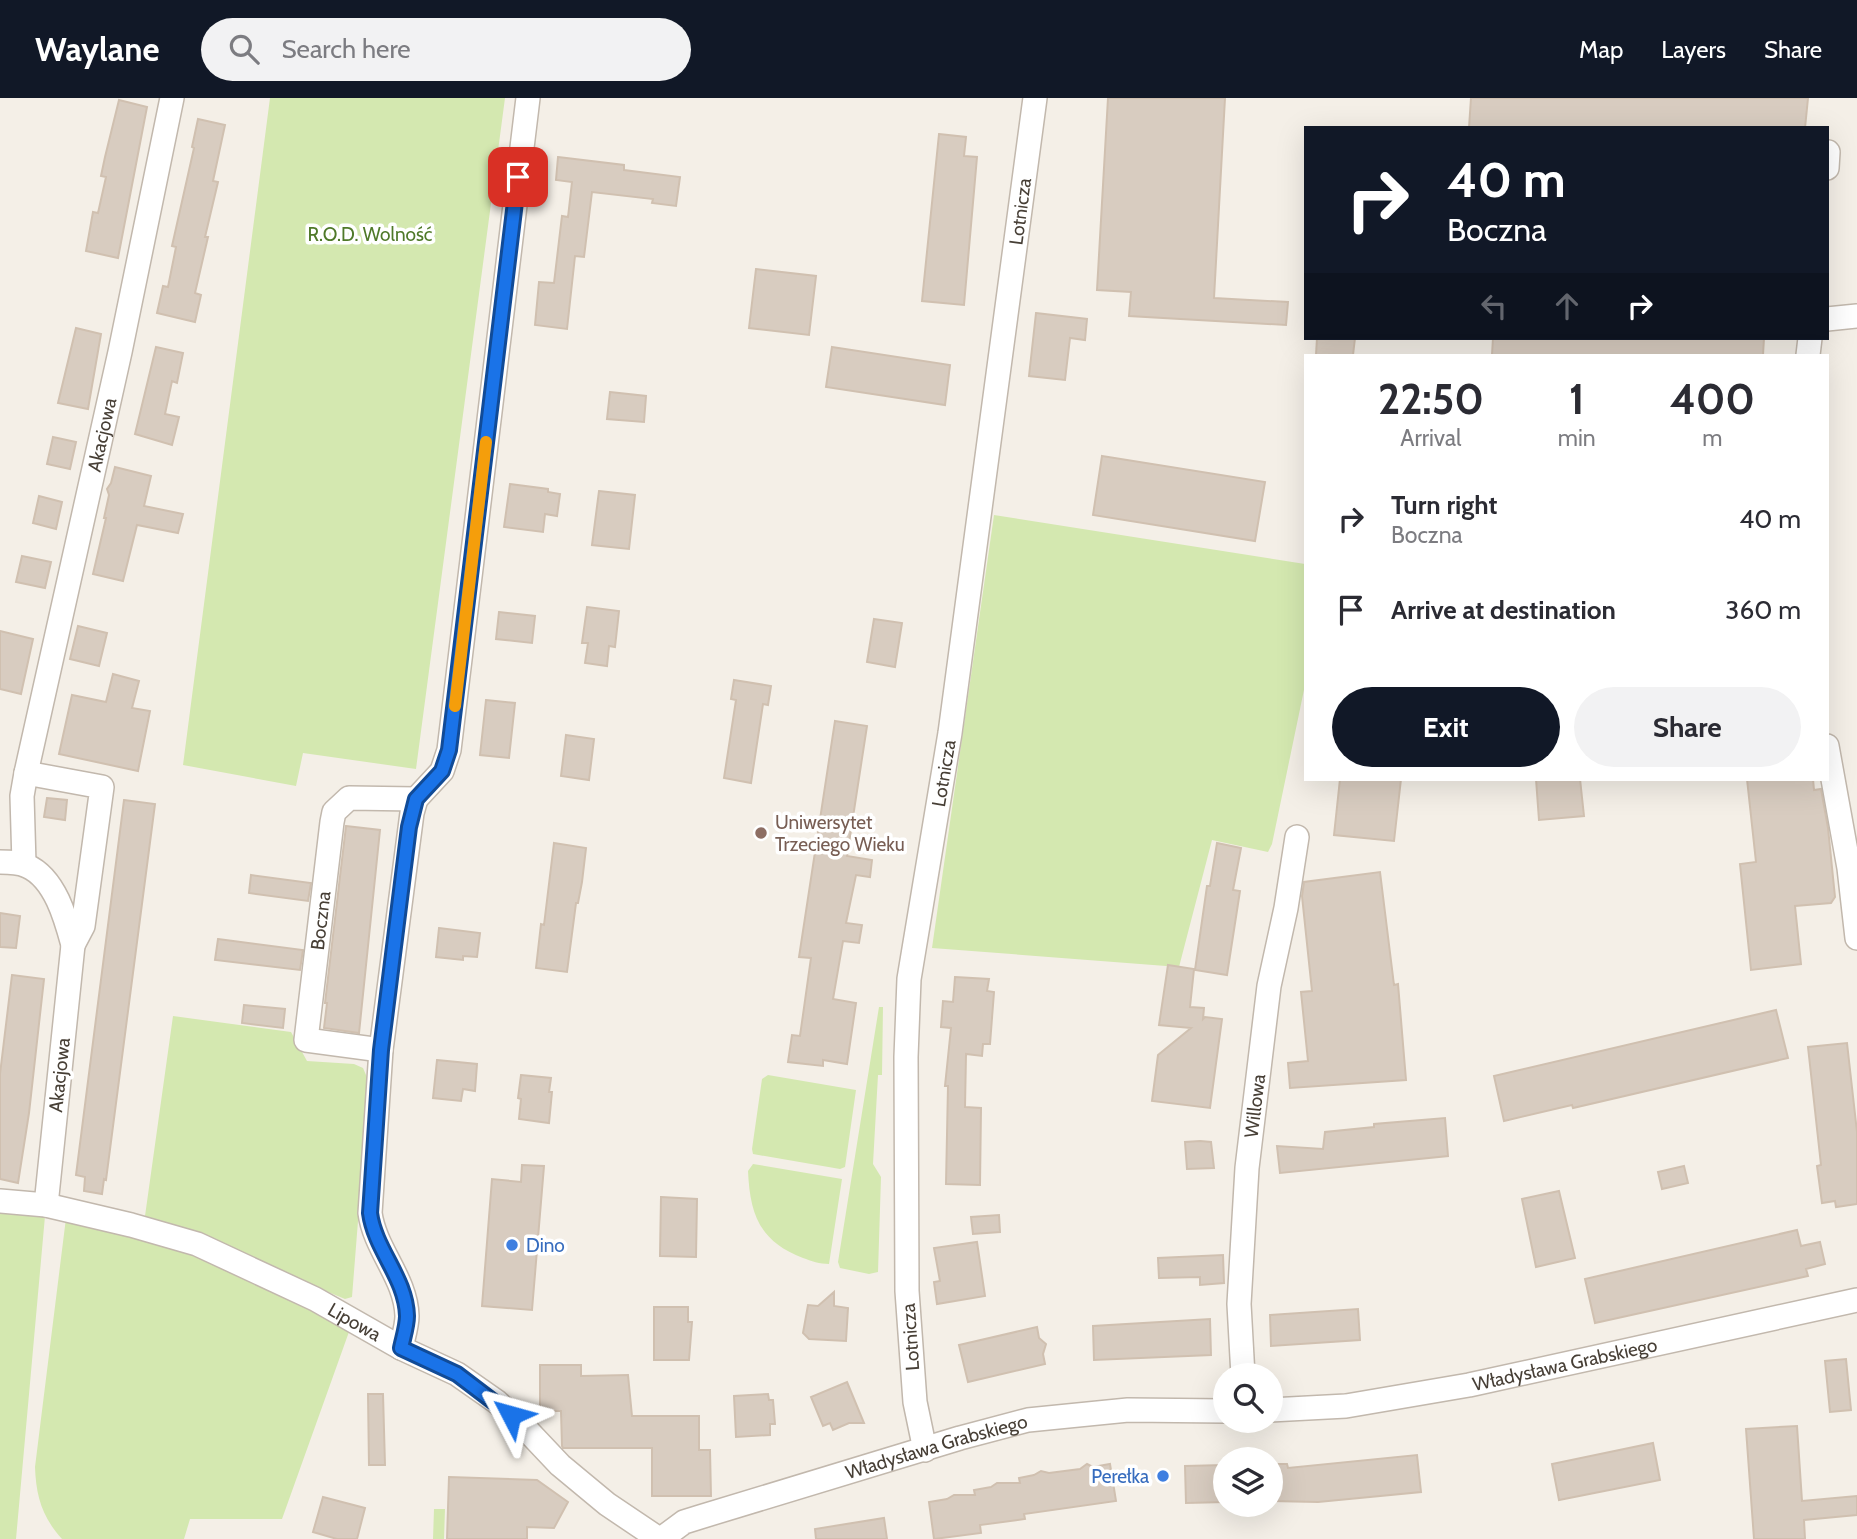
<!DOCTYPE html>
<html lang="en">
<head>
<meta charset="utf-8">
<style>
  body { margin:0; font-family:Cabin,sans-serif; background:#f2f2f3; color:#2b2b33; height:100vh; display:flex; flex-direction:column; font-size:26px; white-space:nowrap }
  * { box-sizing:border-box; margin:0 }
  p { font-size:23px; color:#7c7c81 }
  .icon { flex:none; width:38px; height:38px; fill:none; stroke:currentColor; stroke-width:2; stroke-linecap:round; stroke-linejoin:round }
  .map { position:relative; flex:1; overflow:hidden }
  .details { position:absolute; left:1304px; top:256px; width:525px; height:427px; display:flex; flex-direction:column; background:#fff; border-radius:0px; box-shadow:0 7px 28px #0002 }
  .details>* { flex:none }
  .guide { position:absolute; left:1304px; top:28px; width:525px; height:214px; border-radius:0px; box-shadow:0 7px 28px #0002; background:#111827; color:#fff; overflow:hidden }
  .buttons { position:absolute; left:1213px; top:1265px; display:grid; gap:14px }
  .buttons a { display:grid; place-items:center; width:70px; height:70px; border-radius:50%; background:#fff; box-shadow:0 7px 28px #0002; font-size:35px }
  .pin { position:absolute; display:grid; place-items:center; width:60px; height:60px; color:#fff; margin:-30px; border-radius:14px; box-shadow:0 4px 10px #0006 }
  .me { position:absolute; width:77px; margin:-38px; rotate:309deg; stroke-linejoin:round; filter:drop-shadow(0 0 5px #0008) }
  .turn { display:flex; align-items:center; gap:24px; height:147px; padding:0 28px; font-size:32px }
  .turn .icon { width:91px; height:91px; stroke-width:2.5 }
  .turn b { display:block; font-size:49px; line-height:60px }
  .lanes { display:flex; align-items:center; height:66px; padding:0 28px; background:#0003; justify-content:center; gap:35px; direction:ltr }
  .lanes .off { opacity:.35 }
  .eta { display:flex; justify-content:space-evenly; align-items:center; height:119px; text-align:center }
  .eta b { font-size:42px; font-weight:700; line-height:49px }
  .primary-button { display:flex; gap:14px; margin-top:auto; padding:14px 28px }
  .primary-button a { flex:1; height:80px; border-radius:42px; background:#111827; color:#fff; font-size:28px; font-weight:700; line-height:80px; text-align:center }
  .primary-button a+a { background:#f2f2f3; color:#2b2b33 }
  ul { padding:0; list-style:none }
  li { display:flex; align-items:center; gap:21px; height:91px; padding:0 28px }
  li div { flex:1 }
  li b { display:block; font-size:26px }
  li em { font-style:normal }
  header { display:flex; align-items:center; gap:42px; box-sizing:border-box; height:98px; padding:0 35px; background:#111827; color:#fff }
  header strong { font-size:33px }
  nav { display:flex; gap:38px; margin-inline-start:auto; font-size:24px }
  .search { width:490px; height:63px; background:#f2f2f3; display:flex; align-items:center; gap:18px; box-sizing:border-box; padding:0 24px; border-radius:38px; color:#7c7c81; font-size:26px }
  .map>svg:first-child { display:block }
  .green { fill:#d4e8b0 }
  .building { fill:#d8ccc0; stroke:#d0c0b0; stroke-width:2 }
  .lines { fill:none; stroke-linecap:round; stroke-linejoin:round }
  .minor-casing { stroke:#c2b8ad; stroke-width:26 }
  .minor { stroke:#fff; stroke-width:23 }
  .route-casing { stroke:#114b97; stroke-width:18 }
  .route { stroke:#1a73e8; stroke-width:12 }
  .slow { stroke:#f59e0b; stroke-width:12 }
  .education-dot { fill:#8d6e63; stroke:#fff; stroke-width:2.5 }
  .shop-dot { fill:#3f7fe0; stroke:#fff; stroke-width:2.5 }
  .labels { text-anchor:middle; stroke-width:7; stroke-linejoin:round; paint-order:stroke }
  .street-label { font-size:19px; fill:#473f36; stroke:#fff }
  .park-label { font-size:19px; fill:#4f7929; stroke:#fff }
  .education-label { font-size:19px; fill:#785e54; stroke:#fff; text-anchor:start }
  .shop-label { font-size:19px; fill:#366cbe; stroke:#fff; text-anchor:start }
</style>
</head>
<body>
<header>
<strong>Waylane</strong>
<div class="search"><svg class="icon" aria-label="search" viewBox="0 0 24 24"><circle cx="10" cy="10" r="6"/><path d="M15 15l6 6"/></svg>Search here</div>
<nav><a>Map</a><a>Layers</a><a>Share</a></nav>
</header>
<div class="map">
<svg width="1857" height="1441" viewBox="0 0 1857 1441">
  <rect width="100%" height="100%" fill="#f4efe7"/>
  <path class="green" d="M 270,0 L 505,0 L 416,671 L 303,655 L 296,688 L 183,667 Z
    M 994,417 L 1305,466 L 1305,587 L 1272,746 L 1268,754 L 1212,742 L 1179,869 L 932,850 Z
    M 879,909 L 883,909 L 882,977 L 878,977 L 873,1066 L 881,1079 L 878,1174 L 869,1176 L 840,1170 L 838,1164 Z
    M 173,918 L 291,934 L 307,963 L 354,966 L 363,970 L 369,984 L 352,1199 L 345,1201 L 145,1118 Z
    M 768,977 L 856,992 L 845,1069 L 840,1071 L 753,1056 L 752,1051 L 762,981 Z
    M 753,1066 L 842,1081 L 829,1166 C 820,1166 811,1163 803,1160 C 759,1143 750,1116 748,1073 Z
    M 0,1114 L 45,1118 L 16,1441 L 0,1441 Z
    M 66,1120 L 185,1154 L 350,1231 L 282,1421 L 190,1421 L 184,1441 L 62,1441 C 42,1419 36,1398 35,1369 Z
    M 434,1411 L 445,1411 L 444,1441 L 433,1441 Z"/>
  <path class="building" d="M 1108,0 L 1225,0 L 1214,200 L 1288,204 L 1286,227 L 1129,218 L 1131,194 L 1097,192 Z
    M 1471,0 L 1808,0 L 1805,30 L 1469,30 Z
    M 119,2 L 147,9 L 118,160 L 86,153 L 93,114 L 98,115 L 106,79 L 101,78 L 105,59 Z
    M 198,21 L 225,27 L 213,83 L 218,84 L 205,139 L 208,139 L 195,195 L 201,197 L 195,224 L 157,215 L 163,188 L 168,189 L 176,149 L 172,148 L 194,50 L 192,49 Z
    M 939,36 L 966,39 L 964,58 L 977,59 L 964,207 L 922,203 Z
    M 558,59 L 624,67 L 624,72 L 680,79 L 676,108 L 652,105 L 653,101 L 592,94 L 584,159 L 575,158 L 567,231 L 535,227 L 539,184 L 554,185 L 562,118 L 568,119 L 572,84 L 556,82 Z
    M 756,171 L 816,178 L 809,237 L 749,230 Z
    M 1036,215 L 1087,221 L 1085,242 L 1070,240 L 1065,282 L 1029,278 Z
    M 76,230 L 101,236 L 88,311 L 58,305 Z
    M 1317,240 L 1355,240 L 1353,257 L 1316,257 Z
    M 1493,240 L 1764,240 L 1763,257 L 1492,257 Z
    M 156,249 L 183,255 L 177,285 L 172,283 L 165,316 L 179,319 L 172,347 L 135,336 Z
    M 832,249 L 950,267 L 945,307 L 826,289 Z
    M 610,294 L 646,298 L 644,324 L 607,321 Z
    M 53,339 L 76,344 L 70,371 L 47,366 Z
    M 1102,358 L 1265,384 L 1255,443 L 1093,417 Z
    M 115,369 L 151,378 L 144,408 L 183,416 L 178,435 L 137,427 L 123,483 L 93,476 L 106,420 L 104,420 L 109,397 L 107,391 L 111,385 Z
    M 510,386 L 548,391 L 548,394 L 560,396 L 557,418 L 545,416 L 543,434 L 504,429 Z
    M 599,393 L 635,397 L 629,451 L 592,447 Z
    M 39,398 L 62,404 L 56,431 L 33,425 Z
    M 22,458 L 51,464 L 45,490 L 16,484 Z
    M 587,509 L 619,513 L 615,549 L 609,548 L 607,568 L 585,565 L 588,545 L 582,545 Z
    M 499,514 L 535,518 L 532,545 L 496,541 Z
    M 874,521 L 902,525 L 895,569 L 867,564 Z
    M 78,528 L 107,535 L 99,568 L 70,561 Z
    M 0,533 L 33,541 L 21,596 L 0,591 Z
    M 113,576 L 139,583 L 132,610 L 150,613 L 138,673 L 59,656 L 72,597 L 106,604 Z
    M 734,582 L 771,588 L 768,607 L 763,606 L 751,685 L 724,680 L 736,602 L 731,601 Z
    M 486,602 L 515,605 L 509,660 L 480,657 Z
    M 835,623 L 867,628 L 847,758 L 872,762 L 870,779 L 856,777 L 846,825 L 862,827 L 859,845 L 843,843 L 833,901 L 856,905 L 847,966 L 823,962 L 823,968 L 788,964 L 792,937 L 800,938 L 811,860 L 799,859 Z
    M 566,637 L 594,641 L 589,682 L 561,678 Z
    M 1340,681 L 1401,681 L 1394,743 L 1334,737 Z
    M 1536,681 L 1580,681 L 1584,718 L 1539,722 Z
    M 1747,681 L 1813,681 L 1814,692 L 1821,691 L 1828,730 L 1835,799 L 1831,805 L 1795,808 L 1801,866 L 1751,872 L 1740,766 L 1756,764 Z
    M 47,700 L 67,702 L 65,722 L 44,719 Z
    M 124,702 L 155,706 L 106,1082 L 104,1081 L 102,1096 L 84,1093 L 85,1079 L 76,1077 Z
    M 346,728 L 380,732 L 359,935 L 324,930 L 327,905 L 325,905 Z
    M 554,745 L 586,750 L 582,784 L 578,805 L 576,805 L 567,874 L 536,870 L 541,826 L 544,827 Z
    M 1217,745 L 1241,750 L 1233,792 L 1240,793 L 1227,877 L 1195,872 L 1207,788 L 1210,788 Z
    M 1380,774 L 1394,887 L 1398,886 L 1406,982 L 1290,990 L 1288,965 L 1308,963 L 1301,894 L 1312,893 L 1302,798 L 1304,784 Z
    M 251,777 L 311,785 L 308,803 L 249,795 Z
    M 0,815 L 20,818 L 16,850 L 0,849 Z
    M 439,830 L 480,835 L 477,859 L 463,858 L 463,862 L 436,859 Z
    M 218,841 L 303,852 L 300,872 L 215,862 Z
    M 1168,867 L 1194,871 L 1190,909 L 1204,910 L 1203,921 L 1205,919 L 1222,921 L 1210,1010 L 1152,1003 L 1158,957 L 1191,930 L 1159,927 Z
    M 12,877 L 44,881 L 29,1015 L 18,1085 L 0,1081 L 0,976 Z
    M 955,879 L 989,881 L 987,893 L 994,894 L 990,946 L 983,946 L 982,958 L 966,956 L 965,1009 L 981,1010 L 980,1087 L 946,1086 L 948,988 L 945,988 L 951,930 L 941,929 L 943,903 L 953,904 Z
    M 244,907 L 285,911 L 283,930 L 242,925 Z
    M 1776,912 L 1788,960 L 1573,1010 L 1572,1007 L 1504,1023 L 1494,978 Z
    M 1847,945 L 1857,1034 L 1857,1106 L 1836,1109 L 1835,1103 L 1822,1105 L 1817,1068 L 1821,1067 L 1808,949 Z
    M 437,962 L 477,966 L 475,993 L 463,991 L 461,1003 L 433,1000 Z
    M 521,977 L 551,980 L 549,994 L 552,994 L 549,1025 L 519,1021 L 521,1001 L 518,1000 Z
    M 1445,1020 L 1448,1058 L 1280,1075 L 1277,1048 L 1323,1051 L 1325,1034 L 1374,1029 L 1374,1026 Z
    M 1200,1043 L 1211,1044 L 1214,1070 L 1187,1071 L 1185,1044 Z
    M 522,1067 L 544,1068 L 532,1212 L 482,1208 L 492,1081 L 521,1084 Z
    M 1684,1068 L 1688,1085 L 1662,1091 L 1658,1074 Z
    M 1559,1093 L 1575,1160 L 1536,1169 L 1522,1101 Z
    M 661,1099 L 697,1101 L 696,1159 L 660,1158 Z
    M 999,1117 L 1000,1134 L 973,1136 L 971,1119 Z
    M 1797,1132 L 1801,1148 L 1820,1144 L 1825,1166 L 1806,1171 L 1808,1178 L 1595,1225 L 1585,1181 Z
    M 977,1144 L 985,1198 L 937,1206 L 934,1184 L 940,1183 L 934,1150 Z
    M 1223,1157 L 1224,1185 L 1200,1187 L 1200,1179 L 1159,1180 L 1158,1160 Z
    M 834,1194 L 834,1208 L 848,1210 L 846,1243 L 809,1241 L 803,1235 L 808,1207 L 818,1208 Z
    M 654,1209 L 688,1209 L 688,1224 L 692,1224 L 689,1262 L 654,1262 Z
    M 1358,1211 L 1360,1242 L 1271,1248 L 1270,1217 Z
    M 1210,1221 L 1211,1257 L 1094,1262 L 1093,1228 Z
    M 1037,1229 L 1039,1240 L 1046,1246 L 1043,1256 L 1045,1266 L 968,1284 L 959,1247 Z
    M 1846,1261 L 1851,1312 L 1830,1314 L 1825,1263 Z
    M 540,1267 L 581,1267 L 581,1278 L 628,1277 L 632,1318 L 699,1318 L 699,1352 L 710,1352 L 711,1398 L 652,1398 L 652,1350 L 563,1350 L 562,1348 L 561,1313 L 540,1313 Z
    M 847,1284 L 864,1325 L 849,1325 L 833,1332 L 830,1325 L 823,1328 L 811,1299 Z
    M 368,1296 L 383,1296 L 385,1367 L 369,1367 Z
    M 768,1296 L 769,1302 L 773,1302 L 775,1326 L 770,1326 L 770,1337 L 736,1339 L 734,1298 Z
    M 1797,1328 L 1802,1403 L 1857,1398 L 1857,1417 L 1804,1422 L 1805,1441 L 1754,1441 L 1746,1331 Z
    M 1653,1345 L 1660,1382 L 1559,1402 L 1552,1366 Z
    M 1417,1357 L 1421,1394 L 1318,1404 L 1270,1403 L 1270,1366 L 1287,1366 L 1288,1370 Z
    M 1087,1366 L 1093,1369 L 1110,1366 L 1116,1403 L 1024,1416 L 1025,1421 L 980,1427 L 981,1435 L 934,1441 L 929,1404 L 947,1401 L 954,1397 L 975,1397 L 974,1392 L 991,1389 L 997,1385 L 1020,1385 L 1019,1380 L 1034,1377 L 1041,1373 L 1049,1375 L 1080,1371 Z
    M 1225,1367 L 1225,1404 L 1186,1405 L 1185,1368 Z
    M 449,1379 L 537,1382 L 568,1404 L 554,1430 L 527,1429 L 527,1441 L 447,1441 Z
    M 323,1399 L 365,1410 L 357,1441 L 337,1441 L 313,1434 Z
    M 884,1420 L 887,1441 L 816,1441 L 815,1431 Z"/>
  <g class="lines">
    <defs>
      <g id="minor">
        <path d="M 1827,70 L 1828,54"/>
        <path d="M 1827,221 L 1857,218"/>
        <path d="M 1808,257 L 1810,240"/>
        <path d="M 1827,648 L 1849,770 L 1857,840"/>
        <path d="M 26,675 L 102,689 L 83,828 L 73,847"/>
        <path d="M 0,764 C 9,764 19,764 27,768 C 55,780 66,821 73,847 L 46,1107"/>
        <path id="s1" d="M 24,766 L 22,698 L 26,675 L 120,254 L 172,0"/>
        <path id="s2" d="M 381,952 L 306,942 L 332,724 L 334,714 L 349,700 L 416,701"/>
        <path id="s3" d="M 0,1103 L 46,1107 L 131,1127 L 197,1146 L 315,1201 L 401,1250 L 457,1276 L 497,1304 L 525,1330 L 560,1367 L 607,1406 L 659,1441"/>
        <path d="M 401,1250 C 403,1240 407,1228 407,1218 C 406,1180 375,1152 370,1115 L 381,952 L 412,715 L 416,701 L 442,673 L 449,652 L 528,0"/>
        <path id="s4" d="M 1243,1278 L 1239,1206 L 1247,1070 L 1269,888 L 1286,810 L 1297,739"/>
        <path id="s5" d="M 1270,1312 L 1346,1308 L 1469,1287 L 1857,1202"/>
        <path id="s6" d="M 925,1352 L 915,1304 L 907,1193 L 906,959 L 909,881 L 950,635 L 1035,0"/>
        <path id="s7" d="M 661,1441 L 684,1424 L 700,1419 L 960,1340 L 1028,1322 L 1128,1312 L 1225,1313"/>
      </g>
    </defs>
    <use href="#minor" class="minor-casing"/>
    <use href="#minor" class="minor"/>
  </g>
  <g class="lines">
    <defs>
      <path id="route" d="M 511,1317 L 457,1276 L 401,1250 C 403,1240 407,1228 407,1218 C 406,1180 375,1152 370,1115 L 381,952 L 409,729 L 416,701 L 442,673 L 449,652 L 518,79"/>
    </defs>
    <use href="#route" class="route-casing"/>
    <use href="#route" class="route"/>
    <path class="slow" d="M 455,608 L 486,344"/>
  </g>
  <circle class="education-dot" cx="761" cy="735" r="7"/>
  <g class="shop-dot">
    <circle cx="512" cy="1147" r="7"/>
    <circle cx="1163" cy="1378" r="7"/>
  </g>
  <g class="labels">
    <g class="street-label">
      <text dy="7" stroke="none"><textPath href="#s6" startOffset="1248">Lotnicza</textPath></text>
      <text dy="7" stroke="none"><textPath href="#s1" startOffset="438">Akacjowa</textPath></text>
      <text dy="7" stroke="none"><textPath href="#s6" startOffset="681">Lotnicza</textPath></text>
      <text dy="7" stroke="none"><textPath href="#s2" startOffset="196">Boczna</textPath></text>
      <text transform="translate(59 977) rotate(-84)" y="7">Akacjowa</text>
      <text dy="7" stroke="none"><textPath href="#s4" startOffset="271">Willowa</textPath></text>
      <text dy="7" stroke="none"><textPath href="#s3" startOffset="378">Lipowa</textPath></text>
      <text transform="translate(910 1239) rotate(-94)" y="7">Lotnicza</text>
      <text dy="7" stroke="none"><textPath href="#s5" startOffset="299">Władysława Grabskiego</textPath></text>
      <text dy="7" stroke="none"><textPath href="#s7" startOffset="292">Władysława Grabskiego</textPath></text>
    </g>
    <g class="park-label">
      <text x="370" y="143">R.O.D. Wolność</text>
    </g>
    <g class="education-label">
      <text x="775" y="731">Uniwersytet<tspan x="775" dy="22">Trzeciego Wieku</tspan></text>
    </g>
    <g class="shop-label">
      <text x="526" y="1154">Dino</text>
      <text x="1149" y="1385" text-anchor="end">Perełka</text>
    </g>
  </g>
</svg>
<div class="buttons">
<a><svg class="icon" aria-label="search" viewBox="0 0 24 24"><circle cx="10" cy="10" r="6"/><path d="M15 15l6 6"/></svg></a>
<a><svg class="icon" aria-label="layers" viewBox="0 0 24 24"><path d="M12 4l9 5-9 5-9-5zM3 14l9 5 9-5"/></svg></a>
</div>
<div class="pin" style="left:518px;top:79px;background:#d93025"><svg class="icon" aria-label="arrive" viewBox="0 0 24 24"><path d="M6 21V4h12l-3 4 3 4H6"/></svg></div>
<svg class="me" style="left:511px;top:1317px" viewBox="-20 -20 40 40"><path d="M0-17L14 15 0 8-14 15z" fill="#1a73e8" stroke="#fff" stroke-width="4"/></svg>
<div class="guide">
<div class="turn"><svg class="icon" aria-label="right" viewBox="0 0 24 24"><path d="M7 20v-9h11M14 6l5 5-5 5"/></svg><div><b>40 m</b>Boczna</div></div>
<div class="lanes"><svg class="icon off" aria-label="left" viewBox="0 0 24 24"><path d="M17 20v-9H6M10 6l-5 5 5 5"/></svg><svg class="icon off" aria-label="ahead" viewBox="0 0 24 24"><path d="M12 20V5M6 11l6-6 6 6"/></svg><svg class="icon" aria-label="right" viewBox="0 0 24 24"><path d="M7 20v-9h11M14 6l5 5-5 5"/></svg></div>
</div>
<section class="details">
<div class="eta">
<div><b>22:50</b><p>Arrival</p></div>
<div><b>1</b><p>min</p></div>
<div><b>400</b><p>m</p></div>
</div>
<ul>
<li><svg class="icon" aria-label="right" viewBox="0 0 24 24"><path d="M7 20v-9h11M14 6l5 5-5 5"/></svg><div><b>Turn right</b><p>Boczna</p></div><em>40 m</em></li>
<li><svg class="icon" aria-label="arrive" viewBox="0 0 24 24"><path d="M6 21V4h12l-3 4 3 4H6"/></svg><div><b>Arrive at destination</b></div><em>360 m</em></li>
</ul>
<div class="primary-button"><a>Exit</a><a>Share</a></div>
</section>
</div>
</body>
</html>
